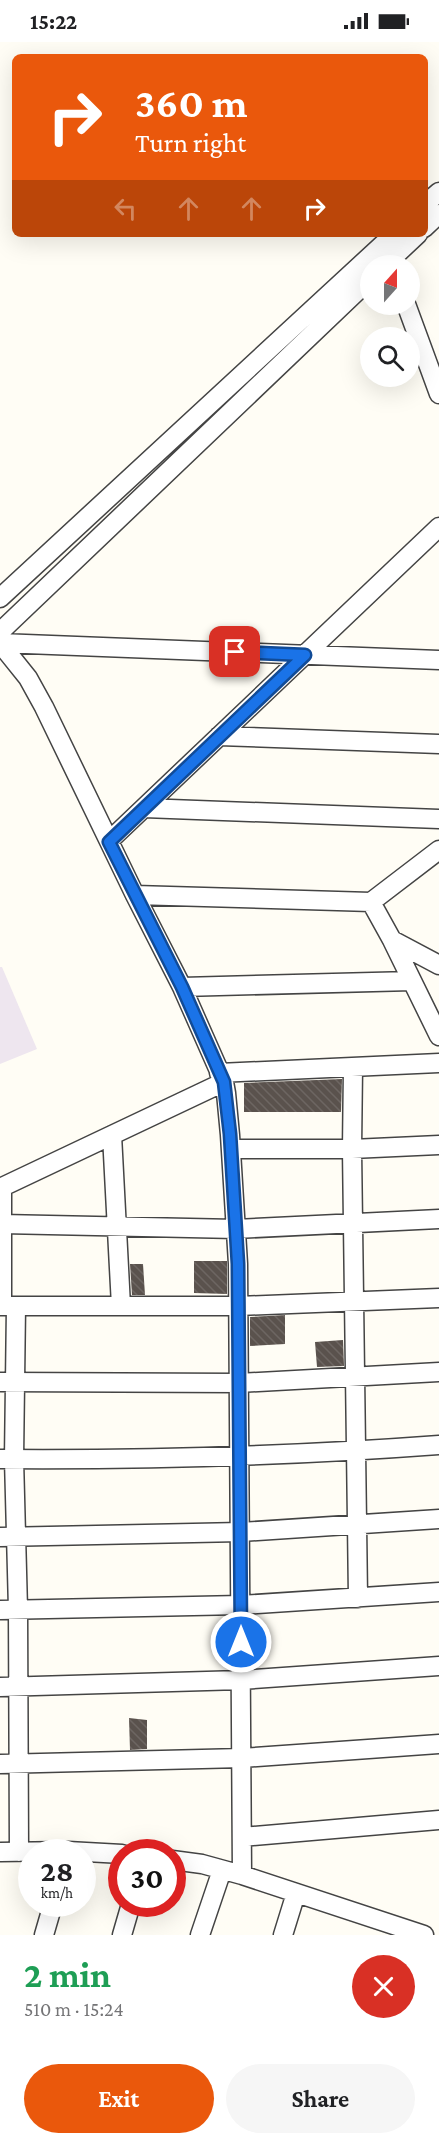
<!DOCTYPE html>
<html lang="en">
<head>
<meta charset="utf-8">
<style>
  body { margin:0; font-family:"Crimson Pro",serif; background:#f6f6f6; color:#202124; height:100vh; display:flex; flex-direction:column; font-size:22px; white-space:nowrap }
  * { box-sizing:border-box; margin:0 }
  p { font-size:20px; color:#757577 }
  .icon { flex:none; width:33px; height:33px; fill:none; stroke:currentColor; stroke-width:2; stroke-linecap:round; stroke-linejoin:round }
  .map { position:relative; height:1893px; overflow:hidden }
  .side { display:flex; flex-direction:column; background:#fff; flex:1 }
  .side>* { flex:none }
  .guide { position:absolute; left:12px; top:12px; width:416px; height:183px; border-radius:9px; box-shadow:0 6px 24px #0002; background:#ea580c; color:#fff; overflow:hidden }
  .needle { width:39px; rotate:21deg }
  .controls { position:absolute; left:360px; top:213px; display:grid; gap:12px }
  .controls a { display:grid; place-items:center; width:60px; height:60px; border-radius:50%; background:#fff; box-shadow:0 6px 24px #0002; font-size:30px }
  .speed { position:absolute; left:18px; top:1797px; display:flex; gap:12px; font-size:30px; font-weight:700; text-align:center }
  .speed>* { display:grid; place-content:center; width:78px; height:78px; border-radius:50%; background:#fff; box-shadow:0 6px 24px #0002; line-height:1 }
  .speed small { font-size:15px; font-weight:400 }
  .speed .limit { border:9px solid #d22; background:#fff; color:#111 }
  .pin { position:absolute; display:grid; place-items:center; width:51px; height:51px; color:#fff; margin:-26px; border-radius:12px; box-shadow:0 3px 9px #0006 }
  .me { position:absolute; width:66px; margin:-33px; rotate:0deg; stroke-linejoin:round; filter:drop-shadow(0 0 4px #0008) }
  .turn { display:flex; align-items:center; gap:21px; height:126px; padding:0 24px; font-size:27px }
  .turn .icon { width:78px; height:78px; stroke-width:2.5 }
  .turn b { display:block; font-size:42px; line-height:51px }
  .lanes { display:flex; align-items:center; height:57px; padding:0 24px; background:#0003; justify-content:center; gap:30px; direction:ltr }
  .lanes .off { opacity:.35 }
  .round { display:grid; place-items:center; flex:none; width:63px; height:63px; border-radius:32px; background:#f6f6f6 }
  .overview { display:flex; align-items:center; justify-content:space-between; height:102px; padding:0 24px }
  h1 { font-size:36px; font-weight:700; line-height:45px; color:#1e9e55 }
  .cta { display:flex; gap:12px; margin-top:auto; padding:12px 24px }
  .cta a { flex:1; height:69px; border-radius:36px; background:#ea580c; color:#fff; font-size:24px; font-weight:700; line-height:69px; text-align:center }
  .cta a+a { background:#f6f6f6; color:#202124 }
  .status { display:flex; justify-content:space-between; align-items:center; height:42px; padding:0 30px; background:#fff; direction:ltr }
  .status svg { height:16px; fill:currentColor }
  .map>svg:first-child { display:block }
  .industrial { fill:#eee6ef }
  .building { fill:url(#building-back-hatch) }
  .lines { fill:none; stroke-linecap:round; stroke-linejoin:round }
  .minor-casing { stroke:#444; stroke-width:21 }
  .minor { stroke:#fff; stroke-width:18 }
  .route-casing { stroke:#114b97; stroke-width:15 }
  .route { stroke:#1a73e8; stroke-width:10 }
</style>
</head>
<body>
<div class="status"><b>15:22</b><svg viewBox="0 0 49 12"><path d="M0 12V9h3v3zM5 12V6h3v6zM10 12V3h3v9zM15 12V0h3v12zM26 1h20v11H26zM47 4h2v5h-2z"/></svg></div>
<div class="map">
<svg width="439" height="1893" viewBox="0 0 439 1893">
  <defs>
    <pattern id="building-back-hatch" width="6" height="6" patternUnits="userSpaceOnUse" patternTransform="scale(1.5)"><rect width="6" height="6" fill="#5a524d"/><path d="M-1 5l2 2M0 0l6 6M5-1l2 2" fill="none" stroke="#6d6662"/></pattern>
  </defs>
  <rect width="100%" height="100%" fill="#fffdf5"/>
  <path class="industrial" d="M 0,925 L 2,925 L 37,1007 L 0,1022 Z"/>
  <path class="building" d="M 342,1037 L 341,1070 L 244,1070 L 244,1041 Z
    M 194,1219 L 227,1219 L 227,1252 L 194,1251 Z
    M 130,1222 L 143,1222 L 145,1253 L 132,1253 Z
    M 285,1273 L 285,1302 L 250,1304 L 250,1275 Z
    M 343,1298 L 344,1324 L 317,1325 L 315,1300 Z
    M 129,1676 L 147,1678 L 147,1707 L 130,1708 Z"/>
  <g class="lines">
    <defs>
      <path id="minor" d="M 424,163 L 439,150
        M 424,186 L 439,172
        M 384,224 L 418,192
        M 406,262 L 439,352
        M 0,556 L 394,192
        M 0,590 L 370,237
        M 0,601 L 28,636 L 44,665 L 135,853 L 182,945 L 224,1040 L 226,1051 L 230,1093 L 238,1222 L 242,1833
        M 0,601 L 439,618
        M 219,694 L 439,702
        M 144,766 L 439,777
        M 109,799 L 439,485
        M 439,808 L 371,860 L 392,898 L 439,923
        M 135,853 L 371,860
        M 392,898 L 439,994
        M 182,945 L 412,939
        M 353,1025 L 352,1107 L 358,1556
        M 219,1031 L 439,1021
        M 112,1093 L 121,1264
        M 231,1107 L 352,1107 L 439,1103
        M 0,1146 L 224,1040
        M 2,1182 L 236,1187 L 439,1177
        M 0,1264 L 239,1264 L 439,1256
        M 2,1264 L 2,1145
        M 16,1264 L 14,1417 L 18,1567 L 19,1810
        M 0,1340 L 239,1341 L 439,1330
        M 0,1417 C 146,1418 293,1414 439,1403
        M 0,1495 L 241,1490 L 439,1477
        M 0,1568 L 241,1563 L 439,1550
        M 0,1645 L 241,1638 L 439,1624
        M 0,1722 L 242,1716 L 439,1702
        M 242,1795 L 439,1778
        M 0,1810 L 68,1809 L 122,1812
        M 172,1818 L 202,1822 L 242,1833 L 424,1893
        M 44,1893 L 53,1862
        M 122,1893 L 131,1862
        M 200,1893 L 222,1828
        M 283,1893 L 296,1851"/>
    </defs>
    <use href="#minor" class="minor-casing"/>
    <use href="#minor" class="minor"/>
  </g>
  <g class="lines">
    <defs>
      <path id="route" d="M 235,610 L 305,613 L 109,800 L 182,945 L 224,1040 L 230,1092 L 238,1222 L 241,1600"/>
    </defs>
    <use href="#route" class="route-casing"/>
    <use href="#route" class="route"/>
  </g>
</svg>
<div class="controls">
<a><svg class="needle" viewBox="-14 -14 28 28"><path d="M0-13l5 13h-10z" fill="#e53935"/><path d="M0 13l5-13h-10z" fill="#757577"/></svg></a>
<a><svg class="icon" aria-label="search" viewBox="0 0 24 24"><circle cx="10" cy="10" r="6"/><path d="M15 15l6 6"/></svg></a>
</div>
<div class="speed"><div>28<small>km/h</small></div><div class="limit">30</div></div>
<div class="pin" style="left:235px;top:610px;background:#d93025"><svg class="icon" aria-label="arrive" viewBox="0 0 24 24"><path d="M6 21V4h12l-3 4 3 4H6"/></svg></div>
<svg class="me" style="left:241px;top:1600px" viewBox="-20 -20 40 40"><circle r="17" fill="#1a73e8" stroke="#fff" stroke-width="3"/><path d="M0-11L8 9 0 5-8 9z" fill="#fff"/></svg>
<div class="guide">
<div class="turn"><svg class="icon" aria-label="right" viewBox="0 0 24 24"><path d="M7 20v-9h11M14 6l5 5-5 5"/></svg><div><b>360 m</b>Turn right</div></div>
<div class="lanes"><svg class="icon off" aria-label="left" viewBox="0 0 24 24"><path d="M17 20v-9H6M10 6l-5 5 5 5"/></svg><svg class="icon off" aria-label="ahead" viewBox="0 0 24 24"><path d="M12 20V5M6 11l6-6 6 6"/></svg><svg class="icon off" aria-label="ahead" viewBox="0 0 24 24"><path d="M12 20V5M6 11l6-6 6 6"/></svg><svg class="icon" aria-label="right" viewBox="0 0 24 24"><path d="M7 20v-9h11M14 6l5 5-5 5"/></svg></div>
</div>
</div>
<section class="side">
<div class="overview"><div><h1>2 min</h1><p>510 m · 15:24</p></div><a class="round" style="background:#d93025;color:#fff"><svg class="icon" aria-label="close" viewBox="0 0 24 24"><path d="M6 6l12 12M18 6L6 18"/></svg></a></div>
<div class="cta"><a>Exit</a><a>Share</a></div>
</section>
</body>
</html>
